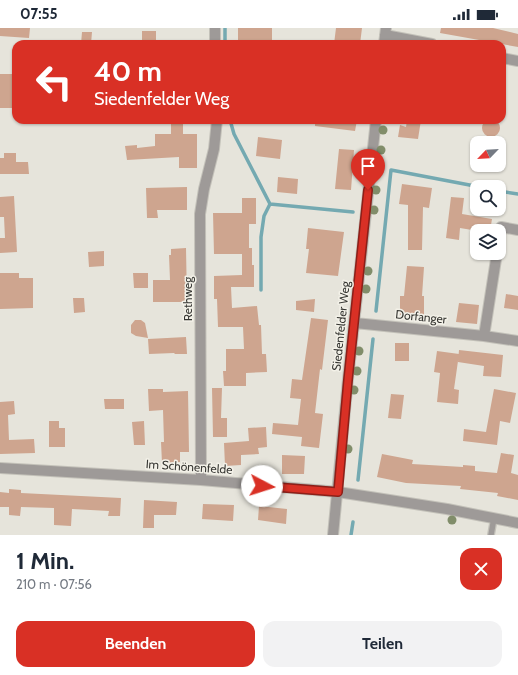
<!DOCTYPE html>
<html lang="de">
<head>
<meta charset="utf-8">
<style>
  body { margin:0; font-family:Cabin,sans-serif; background:#f2f2f3; color:#1f2937; height:100vh; display:flex; flex-direction:column; font-size:15px; white-space:nowrap }
  * { box-sizing:border-box; margin:0 }
  p { font-size:13px; color:#747a83 }
  .icon { flex:none; width:22px; height:22px; fill:none; stroke:currentColor; stroke-width:2; stroke-linecap:round; stroke-linejoin:round }
  .map { position:relative; height:507px; overflow:hidden }
  .details { display:flex; flex-direction:column; background:#fff; flex:1 }
  .details>* { flex:none }
  .guide { position:absolute; left:12px; top:12px; width:494px; height:84px; border-radius:12px; box-shadow:0 1px 3px #0004; background:#d93025; color:#fff; overflow:hidden }
  .needle { width:26px; rotate:245deg }
  .fabs { position:absolute; left:470px; top:108px; display:grid; gap:8px }
  .fabs a { display:grid; place-items:center; width:36px; height:36px; border-radius:8px; background:#fff; box-shadow:0 1px 3px #0004; font-size:20px }
  .pin { position:absolute; display:grid; place-items:center; width:34px; height:34px; color:#fff; margin:-41px -17px; border-radius:50% 50% 50% 0; rotate:-45deg; box-shadow:0 0 4px #0007 }
  .pin .icon { rotate:45deg }
  .me { position:absolute; width:44px; margin:-22px; rotate:95deg; stroke-linejoin:round; filter:drop-shadow(0 0 3px #0008) }
  .turn { display:flex; align-items:center; gap:14px; height:84px; padding:0 16px; font-size:18px }
  .turn .icon { width:52px; height:52px; stroke-width:2.5 }
  .turn b { display:block; font-size:28px; line-height:34px }
  .round { display:grid; place-items:center; flex:none; width:42px; height:42px; border-radius:12px; background:#f2f2f3 }
  .overview { display:flex; align-items:center; justify-content:space-between; height:68px; padding:0 16px }
  h1 { font-size:24px; font-weight:700; line-height:30px }
  .action { display:flex; gap:8px; margin-top:auto; padding:8px 16px }
  .action a { flex:1; height:46px; border-radius:12px; background:#d93025; color:#fff; font-size:16px; font-weight:700; line-height:46px; text-align:center }
  .action a+a { background:#f2f2f3; color:#1f2937 }
  .status { display:flex; justify-content:space-between; align-items:center; height:28px; padding:0 20px; background:#fff; direction:ltr }
  .status svg { height:11px; fill:currentColor }
  .map>svg:first-child { display:block }
  .lines { fill:none; stroke-linecap:round; stroke-linejoin:round }
  .stream { stroke:#74a9b1; stroke-width:3.5 }
  .building { fill:#cea58f }
  .lane-casing { stroke:#c3c1b9; stroke-width:8 }
  .street-casing { stroke:#c3c1b9; stroke-width:12 }
  .lane { stroke:#9e9a98; stroke-width:5.5 }
  .street { stroke:#9e9a98; stroke-width:10 }
  .tree { fill:#818d6a }
  .route-casing { stroke:#8d1f18; stroke-width:10 }
  .route { stroke:#d93025; stroke-width:7 }
  .labels { text-anchor:middle; stroke-width:3; stroke-linejoin:round; paint-order:stroke }
  .street-label { font-size:12px; fill:#363632; stroke:#f3f1e8 }
</style>
</head>
<body>
<div class="status"><b>07:55</b><svg viewBox="0 0 49 12"><path d="M0 12V9h3v3zM5 12V6h3v6zM10 12V3h3v9zM15 12V0h3v12zM26 1h20v11H26zM47 4h2v5h-2z"/></svg></div>
<div class="map">
<svg width="518" height="507" viewBox="0 0 518 507">
  <rect width="100%" height="100%" fill="#e6e4db"/>
  <g class="lines">
    <path class="stream" d="M 225,0 L 225,16
      M 230,92 L 234,106 L 270,176 L 264,188 L 261,209 L 261,262
      M 499,163 L 518,166
      M 270,176 L 353,184
      M 376,283 L 391,142 L 480,159
      M 358,452 L 373,311
      M 351,507 L 353,494"/>
  </g>
  <path class="building" d="M 0,0 L 30,0 L 29,10 L 0,8 Z
    M 238,0 L 272,0 L 272,16 L 238,16 Z
    M 336,0 L 362,0 L 360,16 L 334,16 Z
    M 441,0 L 493,0 L 518,6 L 518,19 L 440,5 Z
    M 142,3 L 156,3 L 156,16 L 142,16 Z
    M 82,4 L 92,4 L 91,16 L 81,16 Z
    M 0,46 L 16,46 L 16,80 L 0,80 Z
    M482 100a9 9 0 1 1 18 0a9 9 0 1 1-18 0Z
    M 171,92 L 183,92 L 183,106 L 197,106 L 197,140 L 179,140 L 179,129 L 127,132 L 125,118 L 137,117 L 137,120 L 155,118 L 155,106 L 171,106 Z
    M 315,92 L 357,92 L 355,103 L 315,98 Z
    M 407,92 L 421,92 L 418,111 L 398,109 L 400,97 L 406,99 Z
    M 258,109 L 282,112 L 280,131 L 256,128 Z
    M 339,121 L 354,122 L 351,162 L 335,161 Z
    M 4,125 L 16,125 L 16,134 L 28,134 L 29,146 L 0,146 L 0,130 L 4,130 Z
    M 278,149 L 298,151 L 297,166 L 277,164 Z
    M 402,156 L 432,160 L 429,180 L 423,179 L 422,222 L 408,222 L 408,177 L 399,176 Z
    M 187,159 L 187,182 L 157,182 L 158,190 L 147,190 L 146,160 Z
    M 14,168 L 17,224 L 0,225 L 0,210 L 5,210 L 4,189 L 0,189 L 0,169 Z
    M 451,169 L 464,170 L 462,186 L 492,191 L 490,203 L 478,203 L 460,200 L 459,212 L 446,210 Z
    M 242,170 L 256,170 L 256,196 L 249,196 L 249,220 L 252,220 L 252,237 L 254,237 L 254,259 L 231,259 L 232,280 L 257,278 L 259,297 L 261,297 L 262,326 L 266,326 L 267,344 L 246,345 L 246,358 L 224,358 L 223,343 L 226,343 L 226,321 L 244,321 L 243,299 L 218,299 L 217,271 L 214,271 L 214,248 L 242,247 L 242,226 L 214,226 L 213,185 L 242,185 Z
    M 308,200 L 344,204 L 338,248 L 306,245 L 309,221 L 306,221 Z
    M 186,220 L 187,274 L 153,274 L 153,252 L 170,252 L 169,227 L 171,227 L 171,221 Z
    M 104,223 L 104,238 L 89,239 L 88,224 Z
    M 407,238 L 424,239 L 422,268 L 424,268 L 424,287 L 400,287 L 400,268 L 404,268 Z
    M 0,245 L 19,245 L 19,250 L 33,250 L 33,280 L 0,281 Z
    M 133,245 L 148,245 L 148,260 L 134,260 Z
    M 506,266 L 518,268 L 518,282 L 504,280 Z
    M 73,270 L 84,270 L 85,284 L 74,285 Z
    M 315,271 L 314,284 L 296,282 L 296,273 Z
    M 459,275 L 479,277 L 477,296 L 456,294 Z
    M 311,290 L 328,292 L 322,342 L 320,341 L 315,385 L 323,386 L 319,420 L 301,418 L 302,409 L 272,406 L 273,395 L 298,397 L 301,371 L 290,370 L 292,351 L 302,352 Z
    M 135,292 L 141,292 L 145,295 L 148,310 L 136,308 L 131,305 L 131,297 Z
    M 186,309 L 187,326 L 175,326 L 174,325 L 149,326 L 148,311 Z
    M 395,315 L 409,315 L 409,333 L 395,333 Z
    M 459,322 L 503,327 L 501,349 L 483,348 L 484,338 L 458,334 Z
    M 437,323 L 459,326 L 454,361 L 459,362 L 458,376 L 437,374 L 440,345 L 434,344 Z
    M 212,360 L 222,360 L 221,390 L 227,390 L 227,409 L 213,409 Z
    M 148,361 L 163,361 L 163,364 L 188,363 L 189,424 L 180,424 L 180,434 L 162,435 L 161,414 L 164,414 L 163,382 L 149,383 Z
    M 494,361 L 516,365 L 510,395 L 500,393 L 497,417 L 463,413 L 464,401 L 486,404 Z
    M 391,366 L 404,367 L 401,391 L 388,390 Z
    M 104,371 L 124,371 L 124,381 L 105,381 Z
    M 14,373 L 15,386 L 8,387 L 9,412 L 34,411 L 35,425 L 0,426 L 0,374 Z
    M 49,393 L 59,393 L 59,400 L 65,400 L 65,419 L 49,419 Z
    M 144,393 L 145,417 L 134,417 L 132,394 Z
    M 266,399 L 267,419 L 258,420 L 259,426 L 241,427 L 241,437 L 225,438 L 224,415 L 249,413 L 248,400 Z
    M 501,425 L 514,427 L 511,445 L 518,447 L 518,472 L 497,468 L 498,465 L 460,461 L 461,458 L 406,455 L 377,449 L 382,426 L 413,432 L 412,436 L 463,439 L 463,437 L 475,438 L 475,443 L 497,445 Z
    M 282,427 L 305,428 L 304,446 L 282,446 Z
    M 9,461 L 21,462 L 21,465 L 121,470 L 120,488 L 108,488 L 109,483 L 72,481 L 71,498 L 54,497 L 54,480 L 21,479 L 20,488 L 9,487 L 9,479 L 0,479 L 0,464 L 9,465 Z
    M 144,472 L 177,474 L 176,487 L 154,487 L 154,500 L 143,500 Z
    M 203,476 L 234,477 L 233,493 L 202,491 Z
    M 259,478 L 287,481 L 286,496 L 258,492 Z"/>
  <g class="lines">
    <defs>
      <path id="lane" d="M 491,507 L 494,490"/>
      <path id="street" d="M 385,7 L 432,16
        M 215,16 L 215,0
        M 384,16 L 386,0
        M 502,30 L 518,33
        M 499,215 L 501,199 L 518,202
        M 355,295 L 484,308 L 518,313
        M 484,308 L 497,225
        M 0,440 L 201,452 L 338,464 L 447,481 L 518,495
        M 201,452 L 200,186 L 204,161 L 214,121 L 217,92
        M 333,507 L 348,351 L 376,92"/>
    </defs>
    <use href="#lane" class="lane-casing"/>
    <use href="#street" class="street-casing"/>
    <use href="#lane" class="lane"/>
    <use href="#street" class="street"/>
  </g>
  <g class="tree">
    <circle cx="383" cy="102" r="4.5"/>
    <circle cx="381" cy="122" r="4.5"/>
    <circle cx="379" cy="142" r="4.5"/>
    <circle cx="376" cy="162" r="4.5"/>
    <circle cx="374" cy="182" r="4.5"/>
    <circle cx="368" cy="243" r="4.5"/>
    <circle cx="366" cy="261" r="4.5"/>
    <circle cx="359" cy="323" r="4.5"/>
    <circle cx="357" cy="343" r="4.5"/>
    <circle cx="354" cy="362" r="4.5"/>
    <circle cx="348" cy="421" r="4.5"/>
    <circle cx="452" cy="492" r="4.5"/>
  </g>
  <g class="lines">
    <defs>
      <path id="route" d="M 262,458 L 338,464 L 348,352 L 368,162"/>
    </defs>
    <use href="#route" class="route-casing"/>
    <use href="#route" class="route"/>
  </g>
  <g class="labels">
    <g class="street-label">
      <text transform="translate(188 271) rotate(-90)" y="4">Rethweg</text>
      <text transform="translate(421 289) rotate(6)" y="4">Dorfanger</text>
      <text transform="translate(341 298) rotate(-84)" y="4">Siedenfelder Weg</text>
      <text transform="translate(189 439) rotate(4)" y="4">Im Schönenfelde</text>
    </g>
  </g>
</svg>
<div class="fabs">
<a><svg class="needle" viewBox="-14 -14 28 28"><path d="M0-13l5 13h-10z" fill="#e53935"/><path d="M0 13l5-13h-10z" fill="#747a83"/></svg></a>
<a><svg class="icon" aria-label="search" viewBox="0 0 24 24"><circle cx="10" cy="10" r="6"/><path d="M15 15l6 6"/></svg></a>
<a><svg class="icon" aria-label="layers" viewBox="0 0 24 24"><path d="M12 4l9 5-9 5-9-5zM3 14l9 5 9-5"/></svg></a>
</div>
<div class="pin" style="left:368px;top:162px;background:#d93025"><svg class="icon" aria-label="arrive" viewBox="0 0 24 24"><path d="M6 21V4h12l-3 4 3 4H6"/></svg></div>
<svg class="me" style="left:262px;top:458px" viewBox="-20 -20 40 40"><circle r="19" fill="#fff"/><path d="M0-13L10 11 0 6-10 11z" fill="#d93025"/></svg>
<div class="guide">
<div class="turn"><svg class="icon" aria-label="left" viewBox="0 0 24 24"><path d="M17 20v-9H6M10 6l-5 5 5 5"/></svg><div><b>40 m</b>Siedenfelder Weg</div></div>
</div>
</div>
<section class="details">
<div class="overview"><div><h1>1 Min.</h1><p>210 m · 07:56</p></div><a class="round" style="background:#d93025;color:#fff"><svg class="icon" aria-label="close" viewBox="0 0 24 24"><path d="M6 6l12 12M18 6L6 18"/></svg></a></div>
<div class="action"><a>Beenden</a><a>Teilen</a></div>
</section>
</body>
</html>
